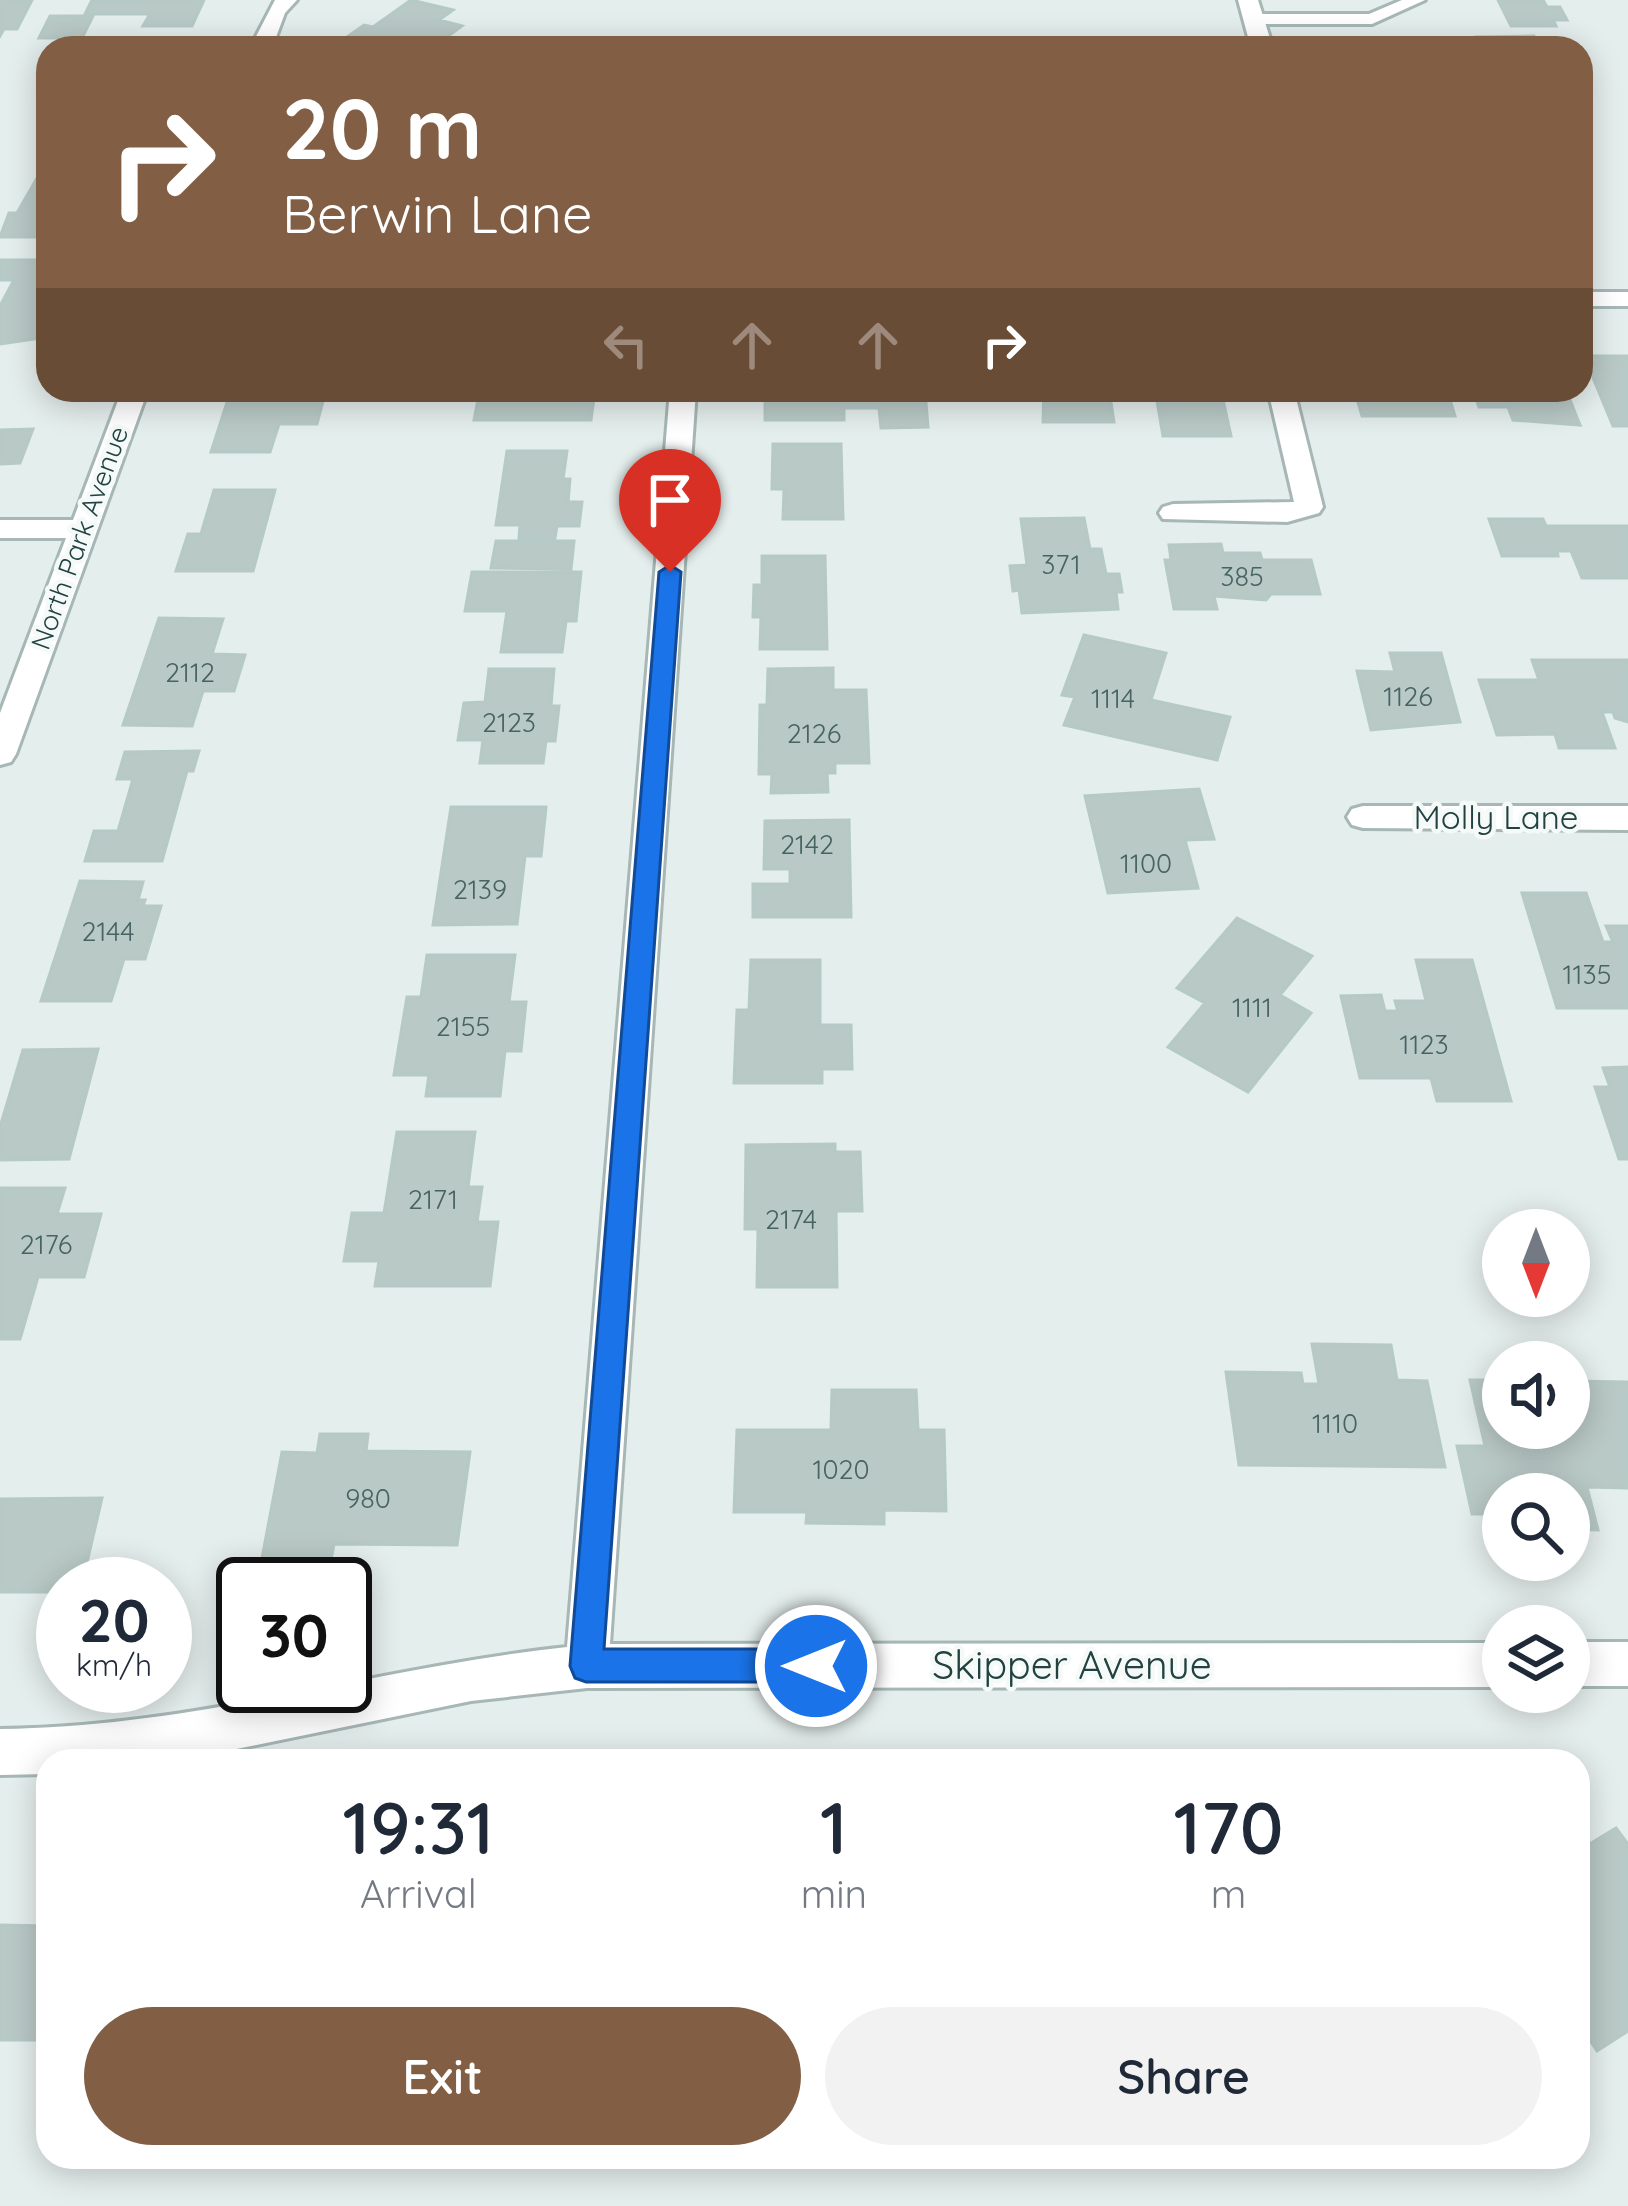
<!DOCTYPE html>
<html lang="en">
<head>
<meta charset="utf-8">
<style>
  body { margin:0; font-family:Quicksand,sans-serif; background:#f2f2f3; color:#1f2937; height:100vh; display:flex; flex-direction:column; font-size:45px; white-space:nowrap }
  * { box-sizing:border-box; margin:0 }
  p { font-size:39px; color:#747a83 }
  .icon { flex:none; width:66px; height:66px; fill:none; stroke:currentColor; stroke-width:2; stroke-linecap:round; stroke-linejoin:round }
  .map { position:relative; flex:1; overflow:hidden }
  .sheet { position:absolute; left:36px; top:1749px; width:1554px; height:420px; display:flex; flex-direction:column; background:#fff; border-radius:36px; box-shadow:0 6px 30px #0003 }
  .sheet>* { flex:none }
  .top-card { position:absolute; left:36px; top:36px; width:1557px; height:366px; border-radius:36px; box-shadow:0 6px 30px #0003; background:#825f44; color:#fff; overflow:hidden }
  .needle { width:78px; rotate:180deg }
  .fabs { position:absolute; left:1482px; top:1209px; display:grid; gap:24px }
  .fabs a { display:grid; place-items:center; width:108px; height:108px; border-radius:50%; background:#fff; box-shadow:0 6px 30px #0003; font-size:60px }
  .speed { position:absolute; left:36px; top:1557px; display:flex; gap:24px; font-size:60px; font-weight:700; text-align:center }
  .speed>* { display:grid; place-content:center; width:156px; height:156px; border-radius:50%; background:#fff; box-shadow:0 6px 30px #0003; line-height:1 }
  .speed small { font-size:30px; font-weight:400 }
  .speed .limit { border:6px solid #111; border-radius:18px; background:#fff; color:#111 }
  .pin { position:absolute; display:grid; place-items:center; width:102px; height:102px; color:#fff; margin:-123px -51px; border-radius:50% 50% 50% 0; rotate:-45deg; box-shadow:0 0 12px #0007 }
  .pin .icon { rotate:45deg }
  .me { position:absolute; width:132px; margin:-66px; rotate:270deg; stroke-linejoin:round; filter:drop-shadow(0 0 9px #0008) }
  .turn { display:flex; align-items:center; gap:42px; height:252px; padding:0 48px; font-size:54px }
  .turn .icon { width:156px; height:156px; stroke-width:2.5 }
  .turn b { display:block; font-size:84px; line-height:102px }
  .lanes { display:flex; align-items:center; height:114px; padding:0 48px; background:#0003; justify-content:center; gap:60px; direction:ltr }
  .lanes .off { opacity:.35 }
  .eta { display:flex; justify-content:space-evenly; align-items:center; height:204px; text-align:center }
  .eta b { font-size:72px; font-weight:600; line-height:84px }
  .button { display:flex; gap:24px; margin-top:auto; padding:24px 48px }
  .button a { flex:1; height:138px; border-radius:72px; background:#825f44; color:#fff; font-size:48px; font-weight:600; line-height:138px; text-align:center }
  .button a+a { background:#f2f2f3; color:#1f2937 }
  .map>svg:first-child { display:block }
  .building { fill:#b9c9c6; stroke:#b5c9c5; stroke-width:3 }
  .lines { fill:none; stroke-linecap:round; stroke-linejoin:round }
  .service-casing { stroke:#a6b7b5; stroke-width:6 }
  .minor-casing { stroke:#a6b7b5; stroke-width:6 }
  .service { fill:#fff; fill-rule:evenodd }
  .minor { fill:#fff; fill-rule:evenodd }
  .route { fill:#1a73e8; stroke:#114b97; stroke-width:3 }
  .labels { text-anchor:middle; stroke-width:9; stroke-linejoin:round; paint-order:stroke }
  .far-street-label { font-size:27px; fill:#214240; stroke:#f5faf9 }
  .number-label { font-size:27px; fill:#476462 }
  .street-label { font-size:33px; fill:#214240; stroke:#f5faf9 }
  .near-street-label { font-size:39px; fill:#214240; stroke:#f5faf9 }
</style>
</head>
<body>
<div class="map">
<svg width="1628" height="2206" viewBox="0 0 1628 2206">
  <rect width="100%" height="100%" fill="#e4eeec"/>
  <path class="building" d="M 0,0 L 32,0 L 17,29 L 4,29 L 0,36 Z
    M 92,0 L 204,0 L 192,26 L 143,26 L 150,14 L 85,14 Z
    M 411,0 L 453,10 L 439,20 L 462,26 L 432,48 L 361,48 L 340,42 L 364,25 L 373,27 Z
    M 1498,0 L 1543,0 L 1547,7 L 1560,7 L 1567,20 L 1553,20 L 1556,26 L 1511,26 Z
    M 50,16 L 93,16 L 82,38 L 39,38 Z
    M 1534,36 L 1538,45 L 1553,48 L 1482,48 L 1476,37 Z
    M 44,166 L 48,166 L 48,237 L 0,237 L 9,213 L 17,213 Z
    M 0,260 L 48,260 L 48,337 L 0,344 L 0,306 L 14,280 L 0,280 Z
    M 1584,356 L 1628,356 L 1628,426 L 1613,426 Z
    M 231,390 L 285,390 L 325,393 L 317,424 L 279,424 L 270,452 L 211,452 Z
    M 480,390 L 595,390 L 591,420 L 474,420 Z
    M 925,390 L 928,427 L 881,428 L 879,408 L 844,408 L 844,420 L 765,420 L 765,399 L 796,399 L 796,391 L 771,390 Z
    M 1044,390 L 1109,390 L 1114,422 L 1043,422 Z
    M 1333,390 L 1447,390 L 1455,416 L 1362,416 L 1355,392 Z
    M 1473,390 L 1566,390 L 1580,425 L 1513,420 L 1508,407 L 1479,407 Z
    M 1176,396 L 1223,400 L 1231,436 L 1163,436 L 1157,401 L 1176,401 Z
    M 33,429 L 20,463 L 0,464 L 0,430 Z
    M 773,444 L 841,444 L 843,519 L 783,519 L 784,489 L 772,489 Z
    M 507,451 L 567,451 L 563,479 L 570,479 L 568,502 L 582,502 L 579,526 L 557,526 L 555,538 L 519,538 L 520,525 L 496,525 Z
    M 214,490 L 275,490 L 253,571 L 176,571 L 188,534 L 201,534 Z
    M 1084,518 L 1090,549 L 1101,549 L 1106,574 L 1119,574 L 1122,592 L 1116,592 L 1118,609 L 1022,613 L 1019,590 L 1013,591 L 1010,566 L 1027,565 L 1021,519 Z
    M 1489,519 L 1543,519 L 1546,526 L 1628,526 L 1628,578 L 1582,578 L 1571,551 L 1557,551 L 1558,556 L 1502,556 Z
    M 496,541 L 574,541 L 571,569 L 491,568 Z
    M 1221,544 L 1223,553 L 1260,553 L 1262,560 L 1311,560 L 1320,594 L 1271,594 L 1266,600 L 1214,596 L 1217,609 L 1174,609 L 1165,560 L 1171,560 L 1169,545 Z
    M 762,556 L 825,556 L 827,649 L 760,649 L 761,617 L 753,617 L 754,585 L 762,585 Z
    M 472,572 L 581,572 L 576,621 L 566,621 L 562,652 L 501,652 L 507,611 L 465,611 Z
    M 159,618 L 223,619 L 212,654 L 245,655 L 234,691 L 203,691 L 192,726 L 123,725 Z
    M 1084,635 L 1166,653 L 1151,700 L 1230,717 L 1217,760 L 1064,725 L 1075,697 L 1062,695 Z
    M 1390,653 L 1441,653 L 1460,722 L 1371,730 L 1357,671 L 1395,672 Z
    M 1532,660 L 1628,660 L 1628,722 L 1615,718 L 1613,712 L 1602,712 L 1615,748 L 1559,748 L 1555,734 L 1497,735 L 1479,680 L 1539,680 Z
    M 833,668 L 833,690 L 866,690 L 869,763 L 835,763 L 835,773 L 827,773 L 828,792 L 771,793 L 772,774 L 759,774 L 760,705 L 767,705 L 768,669 Z
    M 489,669 L 554,669 L 551,706 L 559,706 L 555,741 L 546,741 L 543,763 L 480,763 L 483,740 L 458,740 L 464,703 L 485,702 Z
    M 199,751 L 193,771 L 187,771 L 162,861 L 85,861 L 94,831 L 118,831 L 133,779 L 117,779 L 125,752 Z
    M 1199,789 L 1214,839 L 1185,840 L 1198,888 L 1108,893 L 1085,796 Z
    M 451,807 L 546,807 L 541,856 L 525,856 L 517,924 L 433,925 Z
    M 849,820 L 851,917 L 753,917 L 753,884 L 790,884 L 790,869 L 764,869 L 765,821 Z
    M 80,881 L 143,882 L 138,900 L 145,900 L 143,906 L 161,906 L 145,959 L 124,959 L 111,1001 L 41,1001 Z
    M 1522,893 L 1586,893 L 1603,942 L 1613,942 L 1606,926 L 1628,926 L 1628,1008 L 1557,1008 Z
    M 1237,918 L 1312,956 L 1280,995 L 1311,1013 L 1248,1092 L 1168,1047 L 1205,1003 L 1177,988 Z
    M 427,955 L 515,955 L 509,1002 L 526,1002 L 521,1051 L 505,1051 L 500,1096 L 426,1096 L 429,1075 L 394,1075 L 407,997 L 421,997 Z
    M 751,960 L 820,960 L 820,1025 L 851,1025 L 852,1069 L 822,1069 L 822,1083 L 734,1083 L 737,1010 L 749,1010 Z
    M 1416,960 L 1472,960 L 1511,1101 L 1437,1101 L 1431,1078 L 1360,1078 L 1341,996 L 1381,995 L 1385,1011 L 1398,1011 L 1395,1001 L 1426,1001 Z
    M 98,1049 L 69,1159 L 0,1160 L 0,1127 L 23,1050 Z
    M 1628,1067 L 1628,1159 L 1619,1159 L 1595,1087 L 1610,1087 L 1603,1068 Z
    M 397,1132 L 475,1132 L 468,1187 L 482,1187 L 477,1222 L 498,1222 L 490,1286 L 375,1286 L 379,1261 L 344,1261 L 352,1213 L 384,1213 Z
    M 835,1144 L 835,1152 L 860,1152 L 862,1211 L 836,1211 L 837,1287 L 757,1287 L 758,1229 L 745,1229 L 746,1145 Z
    M 0,1188 L 65,1188 L 57,1214 L 101,1214 L 84,1277 L 38,1277 L 20,1339 L 0,1339 Z
    M 1312,1344 L 1391,1345 L 1397,1380 L 1427,1381 L 1445,1467 L 1239,1465 L 1226,1372 L 1301,1373 L 1303,1384 L 1319,1384 Z
    M 1470,1380 L 1503,1380 L 1503,1428 L 1569,1428 L 1569,1381 L 1628,1382 L 1628,1488 L 1587,1487 L 1598,1530 L 1569,1529 L 1569,1494 L 1503,1494 L 1503,1529 L 1499,1514 L 1472,1514 L 1457,1446 L 1485,1446 Z
    M 832,1390 L 916,1390 L 918,1430 L 944,1430 L 946,1511 L 884,1510 L 884,1524 L 806,1523 L 807,1512 L 734,1512 L 737,1430 L 831,1430 Z
    M 320,1434 L 368,1434 L 366,1451 L 470,1452 L 457,1545 L 334,1544 L 328,1576 L 259,1574 L 282,1452 L 317,1453 Z
    M 102,1498 L 82,1584 L 63,1584 L 63,1592 L 0,1592 L 0,1499 Z
    M 1616,1828 L 1628,1844 L 1628,2031 L 1597,2051 L 1578,2022 L 1578,1851 Z
    M 0,1925 L 48,1926 L 48,2040 L 0,2040 Z"/>
  <g class="lines">
    <defs>
      <path id="service" d="M 1402,0 L 1425,0 L 1372,24 L 1253,24 L 1244,19 L 1253,14 L 1369,14 Z"/>
      <path id="minor" d="M 275,0 L 297,0 L 285,13 L 272,48 L 250,48 Z
        M 1238,0 L 1258,0 L 1273,48 L 1251,48 Z
        M 1581,292 L 1628,292 L 1628,306 L 1581,306 Z
        M 122,390 L 148,390 L 16,754 L 11,762 L 0,765 L 0,713 L 66,538 L 0,538 L 0,520 L 73,520 Z
        M 670,390 L 696,390 L 610,1644 L 1503,1643 L 1503,1687 L 587,1688 L 471,1701 L 178,1761 L 48,1761 L 48,1774 L 0,1775 L 0,1729 C 199,1727 372,1668 567,1647 Z
        M 1268,390 L 1294,390 L 1323,507 L 1319,513 L 1287,522 L 1163,519 L 1159,513 L 1163,507 L 1173,504 L 1294,502 Z
        M 1363,806 L 1628,806 L 1628,830 L 1363,828 L 1352,825 L 1347,817 L 1352,809 Z
        M 1569,1642 L 1628,1642 L 1628,1686 L 1569,1686 Z"/>
    </defs>
    <use href="#service" class="service-casing"/>
    <use href="#minor" class="minor-casing"/>
    <use href="#service" class="service"/>
    <use href="#minor" class="minor"/>
  </g>
  <path class="route" d="M 670,565 L 681,572 L 604,1649 L 816,1649 L 827,1654 L 832,1666 L 827,1677 L 816,1682 L 586,1682 L 575,1678 L 570,1666 L 659,572 Z"/>
  <g class="labels">
    <g class="far-street-label">
      <text transform="translate(80 538) rotate(-70)" y="9">North Park Avenue</text>
    </g>
    <g class="number-label">
      <text x="1061" y="574">371</text>
      <text x="1242" y="586">385</text>
      <text x="190" y="682">2112</text>
      <text x="1408" y="706">1126</text>
      <text x="1113" y="708">1114</text>
      <text x="509" y="732">2123</text>
      <text x="814" y="743">2126</text>
      <text x="807" y="854">2142</text>
      <text x="1146" y="873">1100</text>
      <text x="480" y="899">2139</text>
      <text x="108" y="941">2144</text>
      <text x="1587" y="984">1135</text>
      <text x="1252" y="1017">1111</text>
      <text x="463" y="1036">2155</text>
      <text x="1424" y="1054">1123</text>
      <text x="433" y="1209">2171</text>
      <text x="791" y="1229">2174</text>
      <text x="46" y="1254">2176</text>
      <text x="1335" y="1433">1110</text>
      <text x="841" y="1479">1020</text>
      <text x="368" y="1508">980</text>
    </g>
    <g class="street-label">
      <text x="1496" y="829">Molly Lane</text>
    </g>
    <g class="near-street-label">
      <text x="1072" y="1679">Skipper Avenue</text>
    </g>
  </g>
</svg>
<div class="fabs">
<a><svg class="needle" viewBox="-14 -14 28 28"><path d="M0-13l5 13h-10z" fill="#e53935"/><path d="M0 13l5-13h-10z" fill="#747a83"/></svg></a>
<a><svg class="icon" aria-label="sound" viewBox="0 0 24 24"><path d="M4 9h4l5-4v14l-5-4H4zM17 9q2 3 0 6"/></svg></a>
<a><svg class="icon" aria-label="search" viewBox="0 0 24 24"><circle cx="10" cy="10" r="6"/><path d="M15 15l6 6"/></svg></a>
<a><svg class="icon" aria-label="layers" viewBox="0 0 24 24"><path d="M12 4l9 5-9 5-9-5zM3 14l9 5 9-5"/></svg></a>
</div>
<div class="speed"><div>20<small>km/h</small></div><div class="limit">30</div></div>
<div class="pin" style="left:670px;top:572px;background:#d93025"><svg class="icon" aria-label="arrive" viewBox="0 0 24 24"><path d="M6 21V4h12l-3 4 3 4H6"/></svg></div>
<svg class="me" style="left:816px;top:1666px" viewBox="-20 -20 40 40"><circle r="17" fill="#1a73e8" stroke="#fff" stroke-width="3"/><path d="M0-11L8 9 0 5-8 9z" fill="#fff"/></svg>
<div class="top-card">
<div class="turn"><svg class="icon" aria-label="right" viewBox="0 0 24 24"><path d="M7 20v-9h11M14 6l5 5-5 5"/></svg><div><b>20 m</b>Berwin Lane</div></div>
<div class="lanes"><svg class="icon off" aria-label="left" viewBox="0 0 24 24"><path d="M17 20v-9H6M10 6l-5 5 5 5"/></svg><svg class="icon off" aria-label="ahead" viewBox="0 0 24 24"><path d="M12 20V5M6 11l6-6 6 6"/></svg><svg class="icon off" aria-label="ahead" viewBox="0 0 24 24"><path d="M12 20V5M6 11l6-6 6 6"/></svg><svg class="icon" aria-label="right" viewBox="0 0 24 24"><path d="M7 20v-9h11M14 6l5 5-5 5"/></svg></div>
</div>
<section class="sheet">
<div class="eta">
<div><b>19:31</b><p>Arrival</p></div>
<div><b>1</b><p>min</p></div>
<div><b>170</b><p>m</p></div>
</div>
<div class="button"><a>Exit</a><a>Share</a></div>
</section>
</div>
</body>
</html>
